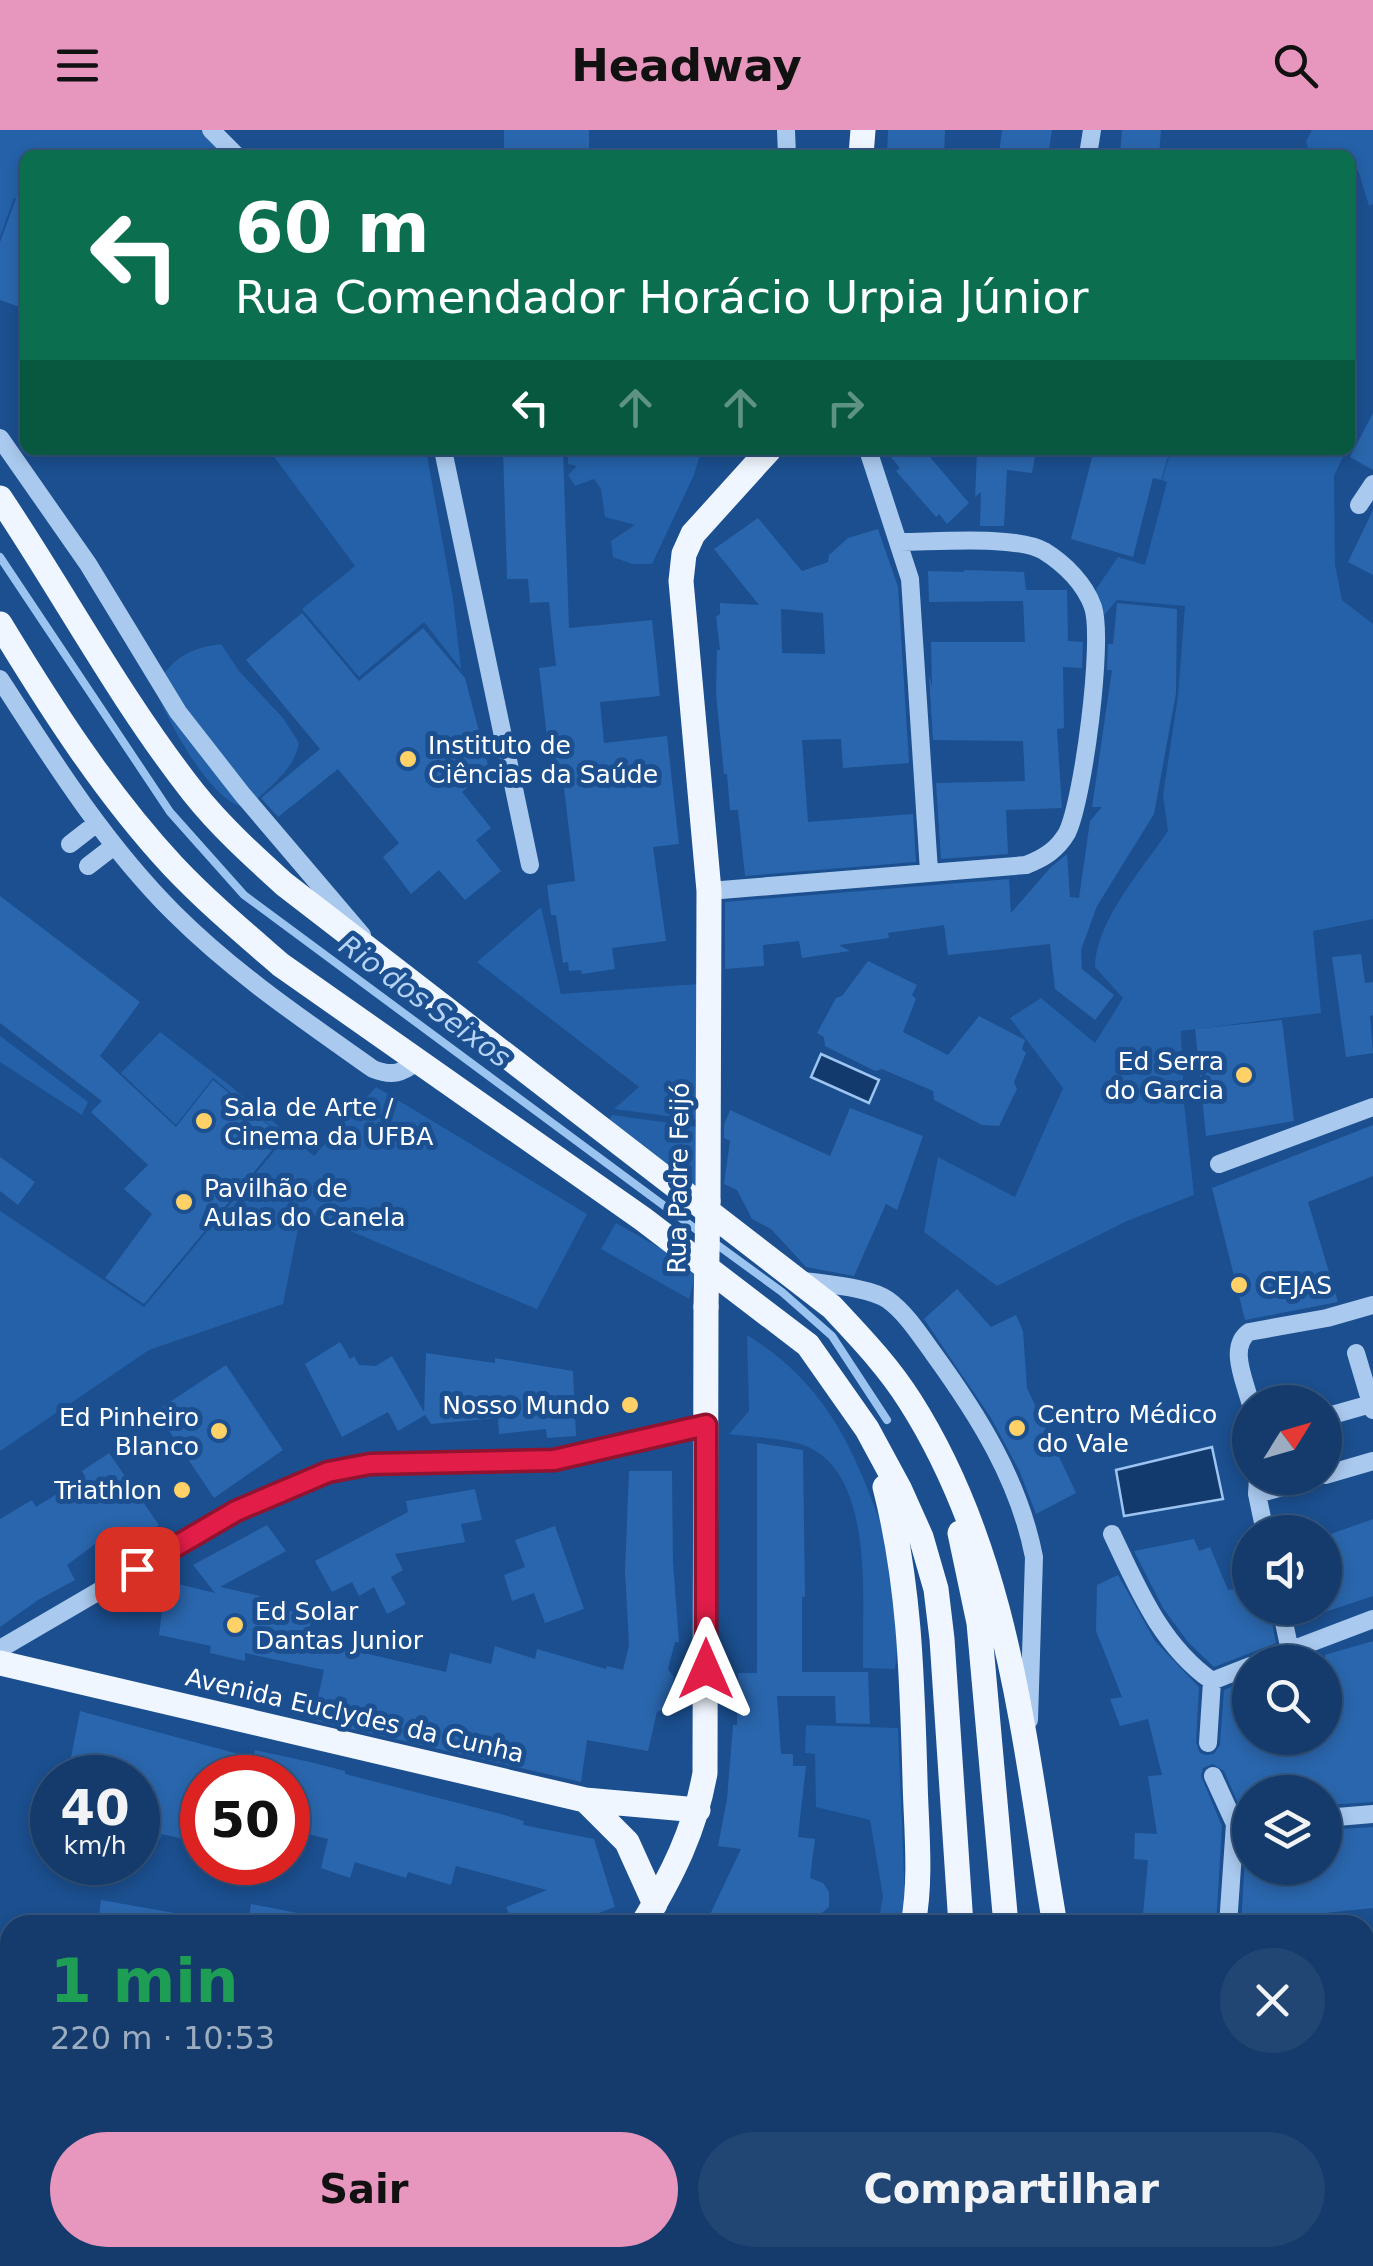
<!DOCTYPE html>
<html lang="pt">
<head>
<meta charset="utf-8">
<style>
  body { margin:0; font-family:"DejaVu Sans",sans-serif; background:#214673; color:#f1f3f6; height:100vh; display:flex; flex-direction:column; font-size:38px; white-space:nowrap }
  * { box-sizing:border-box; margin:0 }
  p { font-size:32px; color:#9dadc1 }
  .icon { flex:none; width:55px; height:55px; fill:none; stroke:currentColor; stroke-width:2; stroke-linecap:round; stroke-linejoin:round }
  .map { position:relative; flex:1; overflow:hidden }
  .sheet { position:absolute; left:0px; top:1785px; width:1375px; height:352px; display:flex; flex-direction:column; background:#143b6b; border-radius:30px 30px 0 0; box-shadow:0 5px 15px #0003,0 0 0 2px #33557e }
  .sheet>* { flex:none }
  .guide { position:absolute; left:20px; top:20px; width:1335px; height:305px; border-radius:15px; box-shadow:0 5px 15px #0003,0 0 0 2px #33557e; background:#0b6e4f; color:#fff; overflow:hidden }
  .needle { width:65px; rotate:53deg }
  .tools { position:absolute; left:1232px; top:1255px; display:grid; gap:20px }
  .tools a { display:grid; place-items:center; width:110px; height:110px; border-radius:50%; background:#143b6b; box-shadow:0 5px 15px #0003,0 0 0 2px #33557e; font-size:50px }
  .speed { position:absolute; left:30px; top:1625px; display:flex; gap:20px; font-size:50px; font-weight:700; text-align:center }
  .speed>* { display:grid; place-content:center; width:130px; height:130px; border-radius:50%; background:#143b6b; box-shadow:0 5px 15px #0003,0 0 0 2px #33557e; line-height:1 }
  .speed small { font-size:25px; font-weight:400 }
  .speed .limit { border:15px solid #d22; background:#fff; color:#111 }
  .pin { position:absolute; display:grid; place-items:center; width:85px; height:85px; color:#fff; margin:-42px; border-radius:20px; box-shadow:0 5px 15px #0006 }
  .me { position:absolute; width:110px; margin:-55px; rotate:0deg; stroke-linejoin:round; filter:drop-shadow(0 0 8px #0008) }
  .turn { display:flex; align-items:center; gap:35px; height:210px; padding:0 50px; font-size:45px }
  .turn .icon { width:130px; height:130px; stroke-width:2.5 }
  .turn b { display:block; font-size:70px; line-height:85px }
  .lanes { display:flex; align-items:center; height:95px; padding:0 50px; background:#0003; justify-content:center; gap:50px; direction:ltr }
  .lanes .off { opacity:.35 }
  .round { display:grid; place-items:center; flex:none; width:105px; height:105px; border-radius:52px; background:#214673 }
  .overview { display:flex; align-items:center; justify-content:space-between; height:170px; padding:0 50px }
  h1 { font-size:60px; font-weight:600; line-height:75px; color:#1e9e55 }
  .button { display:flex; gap:20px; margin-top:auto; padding:20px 50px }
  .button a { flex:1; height:115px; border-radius:60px; background:#e797bd; color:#111; font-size:40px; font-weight:600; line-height:115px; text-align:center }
  .button a+a { background:#214673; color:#f1f3f6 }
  header { display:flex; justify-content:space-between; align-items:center; height:130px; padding:0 50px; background:#e797bd; color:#111; font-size:45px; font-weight:600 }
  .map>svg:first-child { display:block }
  .green { fill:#2461a8 }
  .water { fill:#123a6d; stroke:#9cc4f0; stroke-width:2.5 }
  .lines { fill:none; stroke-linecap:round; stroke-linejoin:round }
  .stream { stroke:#9cc4f0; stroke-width:8 }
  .building { fill:#2a66ad; fill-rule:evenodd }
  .minor { stroke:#a9c9ee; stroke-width:18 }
  .major { stroke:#f0f6ff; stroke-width:25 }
  .major-bridge { stroke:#f0f6ff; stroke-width:25 }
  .route-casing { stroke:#92132f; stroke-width:25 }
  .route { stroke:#e11d48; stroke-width:18 }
  .poi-dot { fill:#ffd166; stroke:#1b4f8f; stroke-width:4 }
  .labels { text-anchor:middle; stroke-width:10; stroke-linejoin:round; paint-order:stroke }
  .poi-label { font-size:25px; fill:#fff; stroke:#1b4f8f; text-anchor:start }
  .street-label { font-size:25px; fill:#fff; stroke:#1b4f8f }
  .water-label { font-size:28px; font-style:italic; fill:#b5d3f5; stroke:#1b4f8f }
</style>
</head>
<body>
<header><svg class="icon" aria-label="menu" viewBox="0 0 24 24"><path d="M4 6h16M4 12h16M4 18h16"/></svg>Headway<svg class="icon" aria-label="search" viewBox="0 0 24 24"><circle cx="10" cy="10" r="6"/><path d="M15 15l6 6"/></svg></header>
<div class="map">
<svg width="1373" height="2136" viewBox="0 0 1373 2136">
  <rect width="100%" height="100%" fill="#1b4f8f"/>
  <path class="green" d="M 0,0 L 201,0 L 225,25 L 25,25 L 25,72 L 14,68 L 0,107 Z
    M 1312,0 L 1373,0 L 1373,74 L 1369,76 L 1358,40 L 1350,41 L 1350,25 L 1310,25 L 1306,11 Z
    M 269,320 L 426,320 L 453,469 L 461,539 L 424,492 L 359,547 L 302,479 L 355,436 Z
    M 568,320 L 694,320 L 699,328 L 694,345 L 652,434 L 632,434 L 613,427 L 611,411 L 635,395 L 605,387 L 601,359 L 594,349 L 575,356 L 568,345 L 577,336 L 568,334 Z
    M 1171,320 L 1346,320 L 1334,346 L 1335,435 L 1342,470 L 1373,494 L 1373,789 L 1313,801 L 1321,883 L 1181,901 L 1184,973 L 1194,1065 L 1127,1091 L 997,1156 L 924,1102 L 938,1027 L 1015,1067 L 1063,958 L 1010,888 L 1041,868 L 1095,913 L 1123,868 L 1095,837 C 1095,792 1143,738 1168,701 L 1163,665 L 1178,566 L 1185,476 L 1117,470 L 1096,495 L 1090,468 L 1118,427 L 1145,435 L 1167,352 L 1162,350 Z
    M 221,514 L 239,541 L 283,588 L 299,613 C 294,641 267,659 247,678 C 210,674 167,588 154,557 C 174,528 186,519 221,514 Z
    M 541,777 L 561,864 L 698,854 L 699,990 L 614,979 L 639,957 L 477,832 Z
    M 160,902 L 228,954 L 314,1026 L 376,957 L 587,1084 L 537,1179 L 312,1085 L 304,1087 L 299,1094 L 283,1174 L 149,1220 L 0,1321 L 0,1081 L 144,1177 L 285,1008 L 213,948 L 176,995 L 121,943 Z
    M 0,906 L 88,972 L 82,985 L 0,932 Z
    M 612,985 L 699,997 L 701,1067 L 604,999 Z
    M 616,1093 L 697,1139 L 689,1169 L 601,1119 Z
    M 747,1205 C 815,1247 846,1301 873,1373 C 887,1409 898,1446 899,1485 C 900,1503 897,1521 895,1539 L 863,1538 C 861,1475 877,1346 806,1316 C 787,1308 751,1307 729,1304 L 749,1281 Z
    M 806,1595 L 898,1598 L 906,1795 L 878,1795 L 883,1766 L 870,1690 L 816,1677 L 815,1624 L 805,1623 Z
    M 249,2128 L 443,2128 L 440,2136 L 240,2136 Z"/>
  <path class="water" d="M 821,924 L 879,950 L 869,973 L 811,947 Z
    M 1212,1317 L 1223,1369 L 1124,1386 L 1116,1340 Z"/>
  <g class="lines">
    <path class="stream" d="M 0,427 L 170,682 L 244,765 L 701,1103
      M 712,1111 L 782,1162 L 832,1206 L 887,1290"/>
  </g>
  <path class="building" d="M 504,0 L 589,0 L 589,25 L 504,25 Z
    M 888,0 L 945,0 L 944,25 L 887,25 Z
    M 1002,0 L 1052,0 L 1048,25 L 999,25 Z
    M 1122,0 L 1161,0 L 1159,25 L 1120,25 Z
    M 23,50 L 25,50 L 25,179 L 0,170 L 0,112 Z
    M 1373,283 L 1373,340 L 1350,327 Z
    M 503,320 L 563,320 L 569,498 L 652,490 L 660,566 L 600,572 L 604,613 L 667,606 L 679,714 L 653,717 L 666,811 L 612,818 L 615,839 L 582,844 L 581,840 L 569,841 L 568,832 L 563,833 L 556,785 L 551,785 L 547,755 L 575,751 L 563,649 L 552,650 L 539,538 L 556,536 L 549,472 L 530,473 L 528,449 L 507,449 Z
    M 885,320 L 924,320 L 969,373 L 947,394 L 939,384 L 936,387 L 896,341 L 900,338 Z
    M 977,320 L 1036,320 L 1032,343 L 1007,340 L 1004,396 L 980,396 L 981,362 L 975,367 Z
    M 1094,320 L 1170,320 L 1161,350 L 1153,348 L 1133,427 L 1071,409 Z
    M 1373,380 L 1373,445 L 1348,432 Z
    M 758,388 L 802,441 L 828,432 L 829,425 L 848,408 L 878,399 L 898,457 L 909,633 L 843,638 L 841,609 L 802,610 L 808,692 L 913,684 L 916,732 L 745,746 L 738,680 L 730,680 L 727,644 L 724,644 L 716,564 L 717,520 L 720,520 L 716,487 L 720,484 L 720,473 L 759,475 L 714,419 ZM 781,479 L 823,483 L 825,524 L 782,523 Z
    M 965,440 L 1024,442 L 1026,460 L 1067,460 L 1068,511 L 1083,512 L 1082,538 L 1063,537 L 1064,598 L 1057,599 L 1062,678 L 1006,680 L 1008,724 L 941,729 L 936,653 L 1025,651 L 1023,611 L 933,610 L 929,546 L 932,556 L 931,512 L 1025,512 L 1023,471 L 929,472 L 928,441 L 963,442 Z
    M 1117,473 L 1177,479 L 1176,563 L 1154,684 L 1097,776 L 1081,820 L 1082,839 L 1114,865 L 1095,890 L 1055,859 L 1050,814 L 948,825 L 944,795 L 888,803 L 889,808 L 839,815 L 850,821 L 802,828 L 799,811 L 763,815 L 764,836 L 725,839 L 725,772 L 1009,749 L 1011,783 L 1051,737 L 1067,724 L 1070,767 L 1079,768 L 1090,691 L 1102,677 L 1092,677 L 1112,540 L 1107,540 L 1108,514 L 1113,514 Z
    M 302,483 L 359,551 L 423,498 L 465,548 L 489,639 L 462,662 L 491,698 L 476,710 L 501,741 L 465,770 L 439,740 L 411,764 L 383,727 L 399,713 L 338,639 L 278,687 L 261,668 L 320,619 L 246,530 Z
    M 0,766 L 140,872 L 100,926 L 176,997 L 213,950 L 283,1007 L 144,1174 L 105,1148 L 152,1084 L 124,1059 L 148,1035 L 91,982 L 102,971 L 0,893 Z
    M 1361,824 L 1365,853 L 1373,852 L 1373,885 L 1370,886 L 1373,923 L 1346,927 L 1332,827 Z
    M 868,831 L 917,855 L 912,865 L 916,869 L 903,902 L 948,925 L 979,886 L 1025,910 L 1022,919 L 1026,923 L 1014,952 L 1017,959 L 999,996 L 982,995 L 934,970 L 933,961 L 882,939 L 875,941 L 825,916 L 824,907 L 817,903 L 836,868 L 842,866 Z
    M 1282,890 L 1294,991 L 1206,1006 L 1195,899 Z
    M 850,978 L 923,1006 L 897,1080 L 886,1074 L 854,1146 L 806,1137 L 771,1099 L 752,1089 L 737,1060 L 724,1054 L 730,1011 L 724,1008 L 724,995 L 730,980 L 830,1026 Z
    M 1373,995 L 1373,1046 L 1308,1072 L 1338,1172 L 1245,1190 L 1212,1058 Z
    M 0,1027 L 35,1052 L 18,1075 L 0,1061 Z
    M 957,1159 L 991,1197 L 1016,1185 L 1023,1201 L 1027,1258 L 1076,1363 L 1036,1384 L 1019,1340 L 991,1288 L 924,1189 Z
    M 340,1212 L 350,1229 L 354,1226 L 359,1235 L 376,1236 L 392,1226 L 424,1282 L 426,1223 L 495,1233 L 495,1228 L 573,1241 L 576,1306 L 547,1308 L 546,1299 L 499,1304 L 498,1288 L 431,1294 L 425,1285 L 398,1301 L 388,1282 L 342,1307 L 305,1234 Z
    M 226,1235 L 283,1320 L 214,1368 L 156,1281 Z
    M 757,1313 L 803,1320 L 805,1467 L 802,1467 L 802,1542 L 868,1542 L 870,1594 L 836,1593 L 835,1566 L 777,1566 L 781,1624 L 793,1624 L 793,1636 L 806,1636 L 798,1707 L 815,1709 L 810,1748 L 823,1753 L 829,1762 L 829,1777 L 818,1786 L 796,1787 L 793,1795 L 705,1795 L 741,1719 L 718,1716 L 727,1669 L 733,1595 L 737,1595 L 738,1543 L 757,1543 Z
    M 109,1323 L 159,1395 L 130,1416 L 118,1397 L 67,1435 L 75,1450 L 38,1470 L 0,1497 L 0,1389 L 32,1370 L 36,1377 L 85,1346 L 82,1341 Z
    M 629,1341 L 672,1341 L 673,1432 L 679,1512 L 675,1512 L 668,1539 L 674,1547 L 667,1577 L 657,1582 L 648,1621 L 587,1610 L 581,1652 L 313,1590 L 324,1540 L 245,1523 L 245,1531 L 210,1523 L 211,1516 L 159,1505 L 166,1451 L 215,1463 L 193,1435 L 267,1395 L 286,1421 L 220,1457 L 260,1466 L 258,1474 L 312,1485 L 307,1510 L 446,1542 L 450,1523 L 491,1534 L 495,1516 L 535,1529 L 537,1519 L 606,1539 L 607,1536 L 623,1540 L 629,1515 L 625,1441 Z
    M 475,1359 L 482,1390 L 461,1394 L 465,1412 L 395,1424 L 403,1440 L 391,1447 L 406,1474 L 387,1484 L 374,1457 L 359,1466 L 352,1452 L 332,1462 L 315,1431 L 408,1382 L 406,1371 Z
    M 1373,1389 L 1373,1466 L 1325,1482 L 1325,1406 Z
    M 555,1396 L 584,1479 L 545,1493 L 534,1463 L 512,1471 L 504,1445 L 525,1437 L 515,1410 Z
    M 1194,1409 L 1199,1421 L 1210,1417 L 1228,1460 L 1250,1457 L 1250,1478 L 1269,1478 L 1276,1513 L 1214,1537 L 1188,1512 L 1163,1478 L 1134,1421 Z
    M 1118,1445 L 1155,1511 L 1199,1557 L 1196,1613 L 1200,1623 L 1206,1625 L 1214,1624 L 1220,1615 L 1224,1560 L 1250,1549 L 1250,1608 L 1325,1608 L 1325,1525 L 1373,1511 L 1373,1672 L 1325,1675 L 1325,1662 L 1250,1662 L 1250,1738 L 1325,1738 L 1325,1700 L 1373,1697 L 1373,1778 L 1325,1783 L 1324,1795 L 1241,1795 L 1247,1694 L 1224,1641 L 1213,1634 L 1203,1638 L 1201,1646 L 1222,1696 L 1216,1795 L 1142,1795 L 1148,1730 L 1134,1729 L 1135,1703 L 1157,1704 L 1148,1646 L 1162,1645 L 1148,1589 L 1120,1596 L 1110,1569 L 1122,1567 L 1096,1501 L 1097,1455 Z
    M 80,1581 L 253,1628 L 255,1620 L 310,1632 L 345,1641 L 345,1644 L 501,1684 L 524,1691 L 523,1695 L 594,1709 L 615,1777 L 566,1795 L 514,1795 L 506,1777 L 547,1760 L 456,1736 L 451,1755 L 408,1742 L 406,1748 L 355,1732 L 350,1748 L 321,1738 L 328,1709 L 288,1699 L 288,1648 L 202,1648 L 202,1713 L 161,1704 L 160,1709 L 138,1704 L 138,1648 L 67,1648 Z
    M 101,1770 L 180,1784 L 179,1795 L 98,1795 Z
    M 251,1774 L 308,1785 L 307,1795 L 248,1795 Z"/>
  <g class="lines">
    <path class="minor" d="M 211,0 L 236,25
      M 786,0 L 787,25
      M 1088,25 L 1092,0
      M 0,308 L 88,434 L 178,582 L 242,664 L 362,805
      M 443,320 L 530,735
      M 868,320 L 910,449 L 929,741
      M 1359,375 L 1373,354
      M 0,549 C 52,630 105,714 174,783 C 234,843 304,890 373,939 C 393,947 401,943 419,931
      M 70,714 L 97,693
      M 88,736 L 114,716
      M 709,761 L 1026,735 C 1044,728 1057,720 1067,703 C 1083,671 1104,510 1093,477 C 1085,454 1065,434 1044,421 C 1016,405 935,412 900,412
      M 1219,1034 L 1373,977
      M 799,1150 C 822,1154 870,1157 888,1170 C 906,1183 920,1205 933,1223 C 978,1285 1019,1350 1034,1427 L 1029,1590
      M 1356,1223 L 1373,1280
      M 1250,1272 C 1245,1251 1228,1217 1249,1202 L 1327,1188 L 1373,1175
      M 1325,1287 L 1371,1274
      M 1325,1345 L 1373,1331
      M 1258,1348 L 1257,1364 L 1265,1402
      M 1257,1364 L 1316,1348
      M 1112,1404 C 1138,1459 1161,1515 1212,1551 L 1208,1613
      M 1281,1478 L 1290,1521
      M 0,1519 L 236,1381 L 328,1342 L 370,1334 L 554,1330 L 706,1295
      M 1260,1532 L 1373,1489
      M 1212,1551 L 1250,1536
      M 1213,1646 L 1235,1694 L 1228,1795
      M 1325,1688 L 1373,1684
      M 0,1819 L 10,1821
      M 0,2036 L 10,2043"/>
    <path class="major" d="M 861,25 L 863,0
      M 0,368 C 65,465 120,569 193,662 C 220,696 252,725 284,754 L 832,1177 C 860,1207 888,1236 910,1271 C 1010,1428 1024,1616 1055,1795
      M 0,494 C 51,578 106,664 173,736 C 207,772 244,803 281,835 L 643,1089 L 808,1215 L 867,1299 L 900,1360 L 921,1407 L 936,1459 L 942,1509 L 961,1795
      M 708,1071 L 709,761 L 681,451 L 684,424 L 693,404 L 769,320
      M 885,1357 C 910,1454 912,1550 915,1649 C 916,1697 922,1747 913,1795
      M 960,1403 L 979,1493 L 1006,1795
      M 0,1533 L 585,1670 L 698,1680
      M 585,1670 L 627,1712 L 655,1774
      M 642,1795 C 672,1746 695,1700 705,1643 L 706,1177
      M 1365,2019 L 1373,2016
      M 1365,2071 L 1373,2081
      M 0,2121 L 10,2119
      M 610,2128 L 625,2136
      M 758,2128 L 841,2136
      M 1287,2128 L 1308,2136
      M 176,2136 L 202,2128
      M 230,2136 L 241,2128
      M 460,2136 L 464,2128
      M 1028,2136 L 1103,2128"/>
    <path class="major-bridge" d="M 706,1177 L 708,1071
      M 1033,2128 L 1036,2136"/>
  </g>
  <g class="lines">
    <defs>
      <path id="route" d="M 137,1439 L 236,1381 L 328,1342 L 370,1334 L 554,1330 L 706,1295 L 706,1539"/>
    </defs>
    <use href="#route" class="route-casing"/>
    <use href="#route" class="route"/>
  </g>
  <g class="poi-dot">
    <circle cx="408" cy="629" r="10"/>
    <circle cx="1244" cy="945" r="10"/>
    <circle cx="204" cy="991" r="10"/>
    <circle cx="184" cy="1072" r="10"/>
    <circle cx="1239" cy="1155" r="10"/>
    <circle cx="630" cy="1275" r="10"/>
    <circle cx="1017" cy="1298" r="10"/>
    <circle cx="219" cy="1301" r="10"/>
    <circle cx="182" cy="1360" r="10"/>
    <circle cx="235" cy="1495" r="10"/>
  </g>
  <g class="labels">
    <g class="poi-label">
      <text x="428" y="624">Instituto de<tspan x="428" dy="29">Ciências da Saúde</tspan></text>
      <text x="1224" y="940" text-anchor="end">Ed Serra<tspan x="1224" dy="29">do Garcia</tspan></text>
      <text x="224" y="986">Sala de Arte /<tspan x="224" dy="29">Cinema da UFBA</tspan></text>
      <text x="204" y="1067">Pavilhão de<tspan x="204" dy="29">Aulas do Canela</tspan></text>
      <text x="1259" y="1164">CEJAS</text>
      <text x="610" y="1284" text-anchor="end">Nosso Mundo</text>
      <text x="1037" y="1293">Centro Médico<tspan x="1037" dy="29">do Vale</tspan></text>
      <text x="199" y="1296" text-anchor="end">Ed Pinheiro<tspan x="199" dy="29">Blanco</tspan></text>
      <text x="162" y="1369" text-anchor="end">Triathlon</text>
      <text x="255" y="1490">Ed Solar<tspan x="255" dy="29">Dantas Junior</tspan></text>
    </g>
    <g class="street-label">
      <text transform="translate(678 1048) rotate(-89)" y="9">Rua Padre Feijó</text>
      <text transform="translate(355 1585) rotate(13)" y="9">Avenida Euclydes da Cunha</text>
    </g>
    <g class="water-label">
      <text transform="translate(425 871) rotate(36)" y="10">Rio dos Seixos</text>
    </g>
  </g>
</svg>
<div class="tools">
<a><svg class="needle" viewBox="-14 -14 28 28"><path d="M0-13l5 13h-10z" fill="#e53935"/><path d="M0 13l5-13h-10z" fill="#9dadc1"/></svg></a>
<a><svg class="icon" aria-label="sound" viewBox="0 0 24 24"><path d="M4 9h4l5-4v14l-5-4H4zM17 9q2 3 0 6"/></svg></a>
<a><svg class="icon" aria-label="search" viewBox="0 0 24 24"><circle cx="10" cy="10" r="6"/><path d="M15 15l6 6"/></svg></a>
<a><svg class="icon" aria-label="layers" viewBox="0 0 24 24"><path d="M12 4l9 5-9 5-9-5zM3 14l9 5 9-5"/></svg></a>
</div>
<div class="speed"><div>40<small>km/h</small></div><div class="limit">50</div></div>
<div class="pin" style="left:137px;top:1439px;background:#d93025"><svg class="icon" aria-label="arrive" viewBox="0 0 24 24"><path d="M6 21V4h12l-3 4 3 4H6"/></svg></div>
<svg class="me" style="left:706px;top:1539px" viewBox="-20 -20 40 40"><path d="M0-17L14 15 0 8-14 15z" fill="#e11d48" stroke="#fff" stroke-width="4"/></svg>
<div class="guide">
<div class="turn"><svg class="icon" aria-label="left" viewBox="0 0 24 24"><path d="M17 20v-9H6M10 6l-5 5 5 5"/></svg><div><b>60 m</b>Rua Comendador Horácio Urpia Júnior</div></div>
<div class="lanes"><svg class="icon" aria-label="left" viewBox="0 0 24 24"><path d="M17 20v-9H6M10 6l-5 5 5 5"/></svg><svg class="icon off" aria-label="ahead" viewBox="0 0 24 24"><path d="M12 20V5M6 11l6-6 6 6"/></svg><svg class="icon off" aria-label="ahead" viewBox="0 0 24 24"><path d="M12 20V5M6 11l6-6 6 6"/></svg><svg class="icon off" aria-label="right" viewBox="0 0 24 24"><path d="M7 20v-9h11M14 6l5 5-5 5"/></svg></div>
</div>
<section class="sheet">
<div class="overview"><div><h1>1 min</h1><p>220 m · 10:53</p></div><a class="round"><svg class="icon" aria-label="close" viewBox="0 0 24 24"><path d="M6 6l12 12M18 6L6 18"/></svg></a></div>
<div class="button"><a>Sair</a><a>Compartilhar</a></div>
</section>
</div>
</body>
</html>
